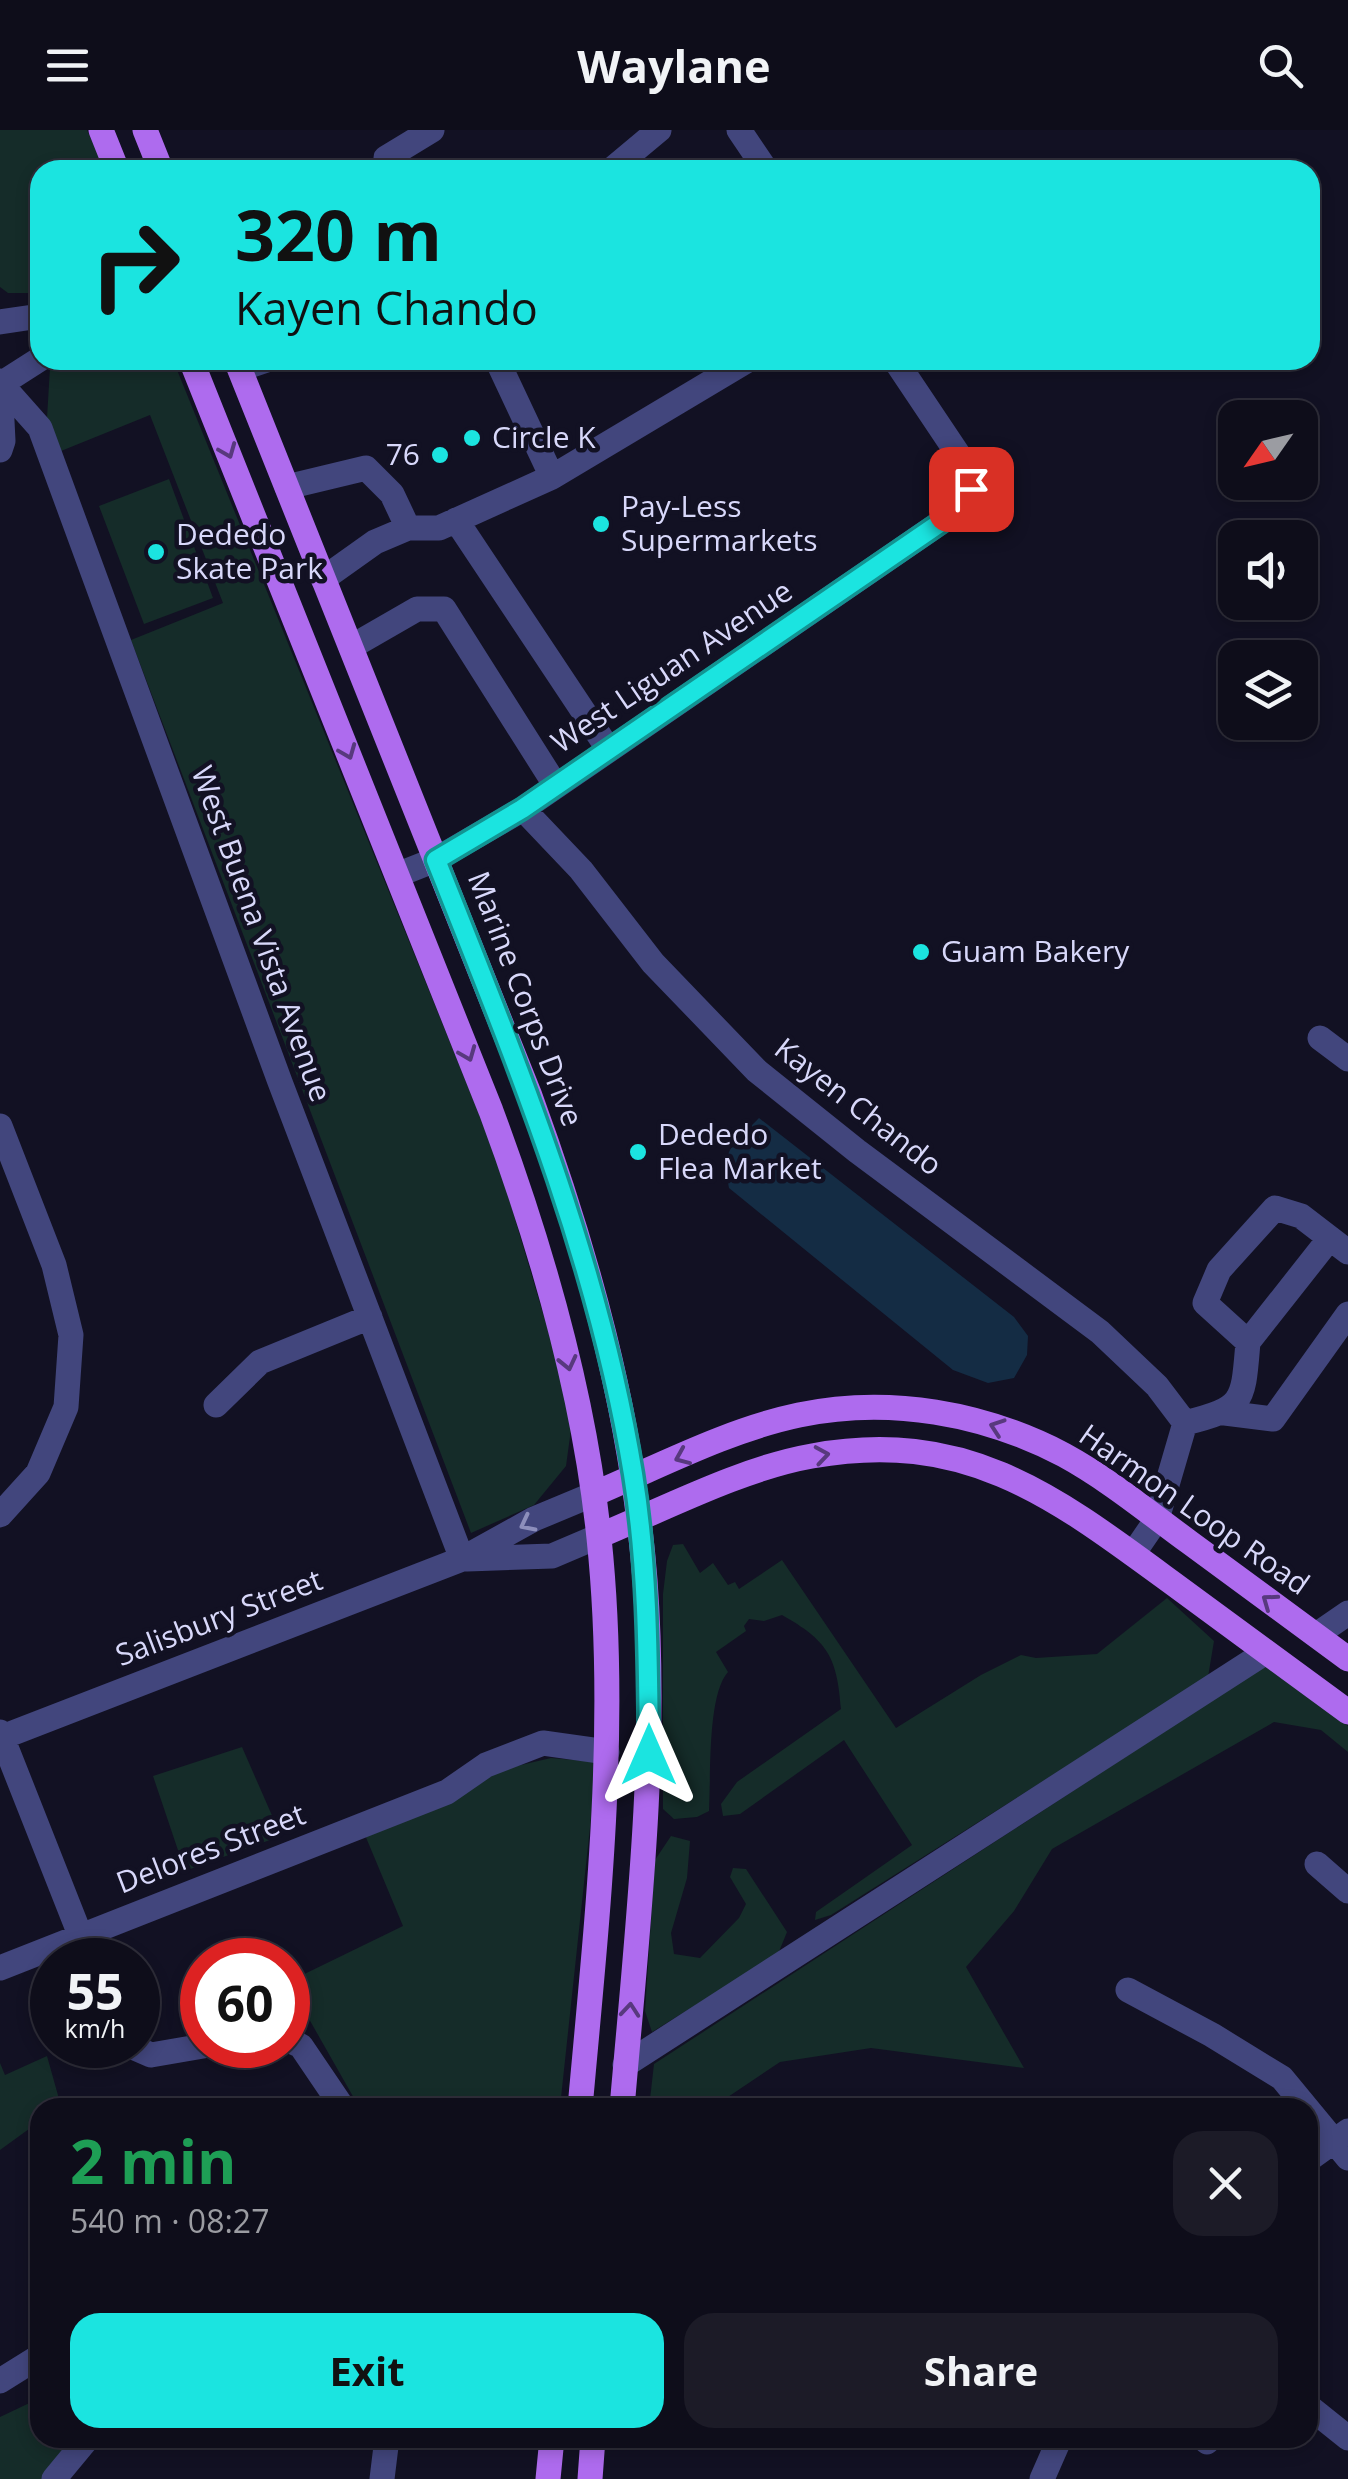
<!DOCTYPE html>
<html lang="en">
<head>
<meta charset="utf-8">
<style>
  body { margin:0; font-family:"Open Sans",sans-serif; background:#1c1b27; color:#f1f3f6; height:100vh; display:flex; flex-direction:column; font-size:38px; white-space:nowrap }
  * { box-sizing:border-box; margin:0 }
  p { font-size:32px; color:#9b9ca2 }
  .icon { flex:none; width:55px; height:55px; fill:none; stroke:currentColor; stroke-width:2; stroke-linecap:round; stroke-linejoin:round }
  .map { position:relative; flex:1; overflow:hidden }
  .side { position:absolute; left:30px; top:1968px; width:1288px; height:350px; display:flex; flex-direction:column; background:#0e0d1a; border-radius:30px; box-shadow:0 5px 15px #0003,0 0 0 2px #2e2d39 }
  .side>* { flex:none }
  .hud { position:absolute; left:30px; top:30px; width:1290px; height:210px; border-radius:30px; box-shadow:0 5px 15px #0003,0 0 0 2px #2e2d39; background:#1be4e0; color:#111; overflow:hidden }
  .needle { width:65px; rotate:236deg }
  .controls { position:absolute; left:1218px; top:270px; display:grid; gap:20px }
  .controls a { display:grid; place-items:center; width:100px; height:100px; border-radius:20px; background:#0e0d1a; box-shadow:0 5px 15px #0003,0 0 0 2px #2e2d39; font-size:50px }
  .speed { position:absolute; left:30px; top:1808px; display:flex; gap:20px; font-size:50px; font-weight:700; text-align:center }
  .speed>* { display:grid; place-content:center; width:130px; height:130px; border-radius:50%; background:#0e0d1a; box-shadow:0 5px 15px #0003,0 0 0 2px #2e2d39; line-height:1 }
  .speed small { font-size:25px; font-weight:400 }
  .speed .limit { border:15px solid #d22; background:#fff; color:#111 }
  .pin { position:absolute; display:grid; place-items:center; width:85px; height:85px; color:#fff; margin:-42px; border-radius:20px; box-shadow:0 5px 15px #0006 }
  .me { position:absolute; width:110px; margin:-55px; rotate:0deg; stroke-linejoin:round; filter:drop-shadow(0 0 8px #0008) }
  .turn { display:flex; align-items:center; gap:35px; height:210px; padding:0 40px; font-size:45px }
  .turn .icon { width:130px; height:130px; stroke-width:2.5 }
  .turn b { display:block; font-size:70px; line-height:85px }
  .round { display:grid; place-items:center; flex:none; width:105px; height:105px; border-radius:30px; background:#1c1b27 }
  .head { display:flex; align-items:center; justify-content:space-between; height:170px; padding:0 40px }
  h1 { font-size:60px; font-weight:700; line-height:75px; color:#1e9e55 }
  .primary-button { display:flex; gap:20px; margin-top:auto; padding:20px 40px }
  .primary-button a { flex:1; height:115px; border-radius:30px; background:#1be4e0; color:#111; font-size:40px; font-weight:700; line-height:115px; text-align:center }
  .primary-button a+a { background:#1c1b27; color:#f1f3f6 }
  header { display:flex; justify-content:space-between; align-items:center; height:130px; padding:0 40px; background:#0e0d1a; font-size:45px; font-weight:700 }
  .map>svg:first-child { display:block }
  .green { fill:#152c29 }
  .water { fill:#142c44 }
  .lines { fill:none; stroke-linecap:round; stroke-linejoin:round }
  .minor { stroke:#42467d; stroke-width:25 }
  .major { stroke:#ae6bee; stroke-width:25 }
  .oneway { stroke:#58397e }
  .oneway2 { stroke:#8d8fbc }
  .route-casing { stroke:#129492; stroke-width:25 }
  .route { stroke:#1be4e0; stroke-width:18 }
  .poi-dot { fill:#1be4e0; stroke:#121123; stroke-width:4 }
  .labels { text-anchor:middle; stroke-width:9; stroke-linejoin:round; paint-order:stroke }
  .poi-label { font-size:30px; fill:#d8d8fa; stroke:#121123; text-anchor:start }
  .street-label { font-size:30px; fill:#d8d8fa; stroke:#121123 }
</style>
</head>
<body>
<header><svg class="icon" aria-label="menu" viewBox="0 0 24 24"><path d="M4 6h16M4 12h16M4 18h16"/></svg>Waylane<svg class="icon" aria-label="search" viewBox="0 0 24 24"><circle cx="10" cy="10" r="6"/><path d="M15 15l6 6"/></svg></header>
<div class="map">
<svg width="1348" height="2349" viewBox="0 0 1348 2349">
  <rect width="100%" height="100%" fill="#121123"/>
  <path class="green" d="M 0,0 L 87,0 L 105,40 L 40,40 L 40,163 L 8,163 L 0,157 Z
    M 67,230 L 173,230 L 497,1028 L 573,1285 L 566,1336 L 534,1375 L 471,1403 L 131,510 L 223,473 L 150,285 L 61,321 L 47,288 L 50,238 Z
    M 169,349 L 213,468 L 144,494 L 99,376 Z
    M 683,1414 L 700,1443 L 713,1433 L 728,1455 L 735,1452 L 739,1459 L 782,1430 L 896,1598 L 981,1545 L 1021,1525 L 1036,1528 L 1097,1524 L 1167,1468 L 1214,1511 L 1208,1547 L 831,1785 L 815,1790 L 816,1782 L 912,1715 L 844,1610 L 740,1684 L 723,1686 L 721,1674 L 737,1652 L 841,1579 C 837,1527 828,1511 782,1485 L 764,1491 L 749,1489 L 744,1496 L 746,1501 L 716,1522 L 728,1542 C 707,1565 711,1648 709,1681 L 697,1687 L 674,1689 L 663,1679 L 663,1464 L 667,1431 L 673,1415 Z
    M 1268,1534 L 1348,1596 L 1348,1622 L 1321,1600 L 1274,1592 L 1052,1719 L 1014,1781 L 966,1837 L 1024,1938 L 871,1918 L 780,1932 L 713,1977 L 649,1978 L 654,1934 Z
    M 242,1617 L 281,1706 L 185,1741 L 153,1646 Z
    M 551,1628 L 597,1632 L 560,1977 L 359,1977 L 288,1852 L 403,1796 L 365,1705 L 508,1638 Z
    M 671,1706 L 690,1711 L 687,1748 L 671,1803 L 674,1824 L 700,1828 L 739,1788 L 746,1774 L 730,1747 L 733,1738 L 746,1739 L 787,1802 L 778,1824 L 652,1902 L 645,1881 L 655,1730 Z
    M 47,1926 L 61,1976 L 40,1978 L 40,1991 L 0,2020 L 0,1933 L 5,1945 Z
    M 40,2268 L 40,2308 L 80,2308 L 46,2349 L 0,2349 L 0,2287 Z"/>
  <path class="water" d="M 759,988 L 1014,1187 L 1028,1206 L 1027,1225 L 1014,1248 L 988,1253 L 953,1240 L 729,1058 C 721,1018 732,1016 759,988 Z"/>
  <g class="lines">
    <path class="minor" d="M 739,0 L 766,40
      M 387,40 L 386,28 L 432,0
      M 611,40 L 659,0
      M 0,192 L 40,186
      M 40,229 L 1,254 L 40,298 L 280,952 L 462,1429
      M 497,230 L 552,347
      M 240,239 L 267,230
      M 0,251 L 3,311 L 0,320
      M 287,357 L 366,338 L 392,364 L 408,398
      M 456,390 L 609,620
      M 323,449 L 375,412 L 408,398 L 439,398 L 552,347 L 748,230
      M 351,517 L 417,479 L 444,479 L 556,656
      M 523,679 L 956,382 L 965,372 L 972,345 L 895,230
      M 397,745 L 435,730 L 523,679 L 581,740 L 653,833 L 757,941 L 857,1021 L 1100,1202 L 1157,1256 L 1185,1293 L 1157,1389 L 1133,1424
      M 1320,908 L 1348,929
      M 0,996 L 54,1135 L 71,1205 L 66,1277 L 38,1343 L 0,1385
      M 1248,1212 L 1330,1108
      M 216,1275 L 260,1232 L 370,1187
      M 1225,1283 L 1273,1289 L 1348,1184
      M 1185,1293 C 1245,1278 1243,1272 1248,1212 L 1205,1173 L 1219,1140 L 1275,1078 L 1301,1086 L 1348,1122
      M 467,1429 L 552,1426 L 599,1406
      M 1316,1505 L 1348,1483
      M 0,1602 L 90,1830
      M 0,1608 L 462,1429 L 534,1389 L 594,1364
      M 1317,1734 L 1348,1761
      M 0,1838 L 447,1662 L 486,1635 L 543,1613 L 607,1622
      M 1128,1860 L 1212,1905 L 1282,1948 L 1348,2028
      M 288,1910 L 301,1916 L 343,1978
      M 128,1915 L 151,1925 L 209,1915
      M 625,1935 L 1266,1522
      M 1308,2030 L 1348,2001
      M 0,2251 L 40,2226
      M 1308,2276 L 1348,2308
      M 1207,2312 L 1211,2308
      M 54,2349 L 88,2308
      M 382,2349 L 387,2308
      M 1042,2349 L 1060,2308"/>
    <path class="major" d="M 101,0 L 117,40
      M 145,0 L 161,40
      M 191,230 L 491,981 C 542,1118 584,1262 599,1408 C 619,1598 597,1788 580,1978
      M 236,230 L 530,966 C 587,1122 632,1284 645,1450 C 658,1626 637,1802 622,1978
      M 594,1364 C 660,1336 728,1300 799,1285 C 889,1266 984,1283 1064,1325 C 1108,1349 1148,1382 1189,1412 C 1242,1451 1295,1490 1348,1529
      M 599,1406 C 664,1379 743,1338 812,1326 C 966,1298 1054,1366 1171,1452 C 1230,1495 1289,1538 1348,1582
      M 548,2349 L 552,2308
      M 590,2349 L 593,2308"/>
  </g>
  <defs><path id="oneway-chevron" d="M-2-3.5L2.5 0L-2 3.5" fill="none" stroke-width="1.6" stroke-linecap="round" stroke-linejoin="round" transform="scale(2.5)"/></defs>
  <g class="oneway">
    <use href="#oneway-chevron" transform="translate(228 321) rotate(68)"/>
    <use href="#oneway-chevron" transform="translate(348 622) rotate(68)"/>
    <use href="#oneway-chevron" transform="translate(468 924) rotate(68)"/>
    <use href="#oneway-chevron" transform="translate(568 1233) rotate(77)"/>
    <use href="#oneway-chevron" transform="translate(997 1297) rotate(-161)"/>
    <use href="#oneway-chevron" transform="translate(822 1325) rotate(-9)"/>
    <use href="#oneway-chevron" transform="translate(682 1327) rotate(157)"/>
    <use href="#oneway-chevron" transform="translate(1269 1471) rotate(-144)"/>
    <use href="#oneway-chevron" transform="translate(630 1880) rotate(-85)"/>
  </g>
  <use class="oneway2" href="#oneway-chevron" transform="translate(527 1394) rotate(153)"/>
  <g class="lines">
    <defs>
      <path id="route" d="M 649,1625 C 648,1531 648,1437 633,1344 C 598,1129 516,931 436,730 L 522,679 L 956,382 L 971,359"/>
    </defs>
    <use href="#route" class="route-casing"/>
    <use href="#route" class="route"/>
  </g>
  <g class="poi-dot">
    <circle cx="472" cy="308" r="10"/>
    <circle cx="440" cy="325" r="10"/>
    <circle cx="601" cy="394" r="10"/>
    <circle cx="156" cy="422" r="10"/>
    <circle cx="921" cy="822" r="10"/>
    <circle cx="638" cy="1022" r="10"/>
  </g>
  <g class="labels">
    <g class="poi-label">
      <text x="492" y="318">Circle K</text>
      <text x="420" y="335" text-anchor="end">76</text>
      <text x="621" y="387">Pay-Less<tspan x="621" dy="34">Supermarkets</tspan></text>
      <text x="176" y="415">Dededo<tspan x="176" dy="34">Skate Park</tspan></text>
      <text x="941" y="832">Guam Bakery</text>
      <text x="658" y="1015">Dededo<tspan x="658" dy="34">Flea Market</tspan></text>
    </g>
    <g class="street-label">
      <text transform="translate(672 537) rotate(-34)" y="10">West Liguan Avenue</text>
      <text transform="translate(261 804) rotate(70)" y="10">West Buena Vista Avenue</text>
      <text transform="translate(525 869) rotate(69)" y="10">Marine Corps Drive</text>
      <text transform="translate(858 977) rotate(38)" y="10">Kayen Chando</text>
      <text transform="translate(1194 1380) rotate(35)" y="10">Harmon Loop Road</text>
      <text transform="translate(219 1488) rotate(-21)" y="10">Salisbury Street</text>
      <text transform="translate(211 1719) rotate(-21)" y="10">Delores Street</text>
    </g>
  </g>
</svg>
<div class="controls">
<a><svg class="needle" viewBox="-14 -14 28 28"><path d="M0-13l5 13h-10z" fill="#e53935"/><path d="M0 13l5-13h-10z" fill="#9b9ca2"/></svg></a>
<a><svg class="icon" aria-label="sound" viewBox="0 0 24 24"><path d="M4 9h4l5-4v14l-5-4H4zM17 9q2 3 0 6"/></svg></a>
<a><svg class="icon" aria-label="layers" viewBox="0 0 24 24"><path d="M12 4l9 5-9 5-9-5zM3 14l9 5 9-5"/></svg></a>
</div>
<div class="speed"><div>55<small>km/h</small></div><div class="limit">60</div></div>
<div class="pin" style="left:971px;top:359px;background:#d93025"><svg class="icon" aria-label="arrive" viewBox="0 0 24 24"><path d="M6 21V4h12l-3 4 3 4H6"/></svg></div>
<svg class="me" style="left:649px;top:1625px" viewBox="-20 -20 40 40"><path d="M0-17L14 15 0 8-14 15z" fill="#1be4e0" stroke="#fff" stroke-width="4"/></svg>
<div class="hud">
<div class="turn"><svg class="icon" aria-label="right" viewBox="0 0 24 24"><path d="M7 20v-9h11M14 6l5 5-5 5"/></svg><div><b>320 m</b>Kayen Chando</div></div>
</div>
<section class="side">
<div class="head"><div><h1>2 min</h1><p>540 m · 08:27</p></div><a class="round"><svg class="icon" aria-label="close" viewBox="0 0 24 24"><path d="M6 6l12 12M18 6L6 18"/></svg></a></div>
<div class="primary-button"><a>Exit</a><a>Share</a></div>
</section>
</div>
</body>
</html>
